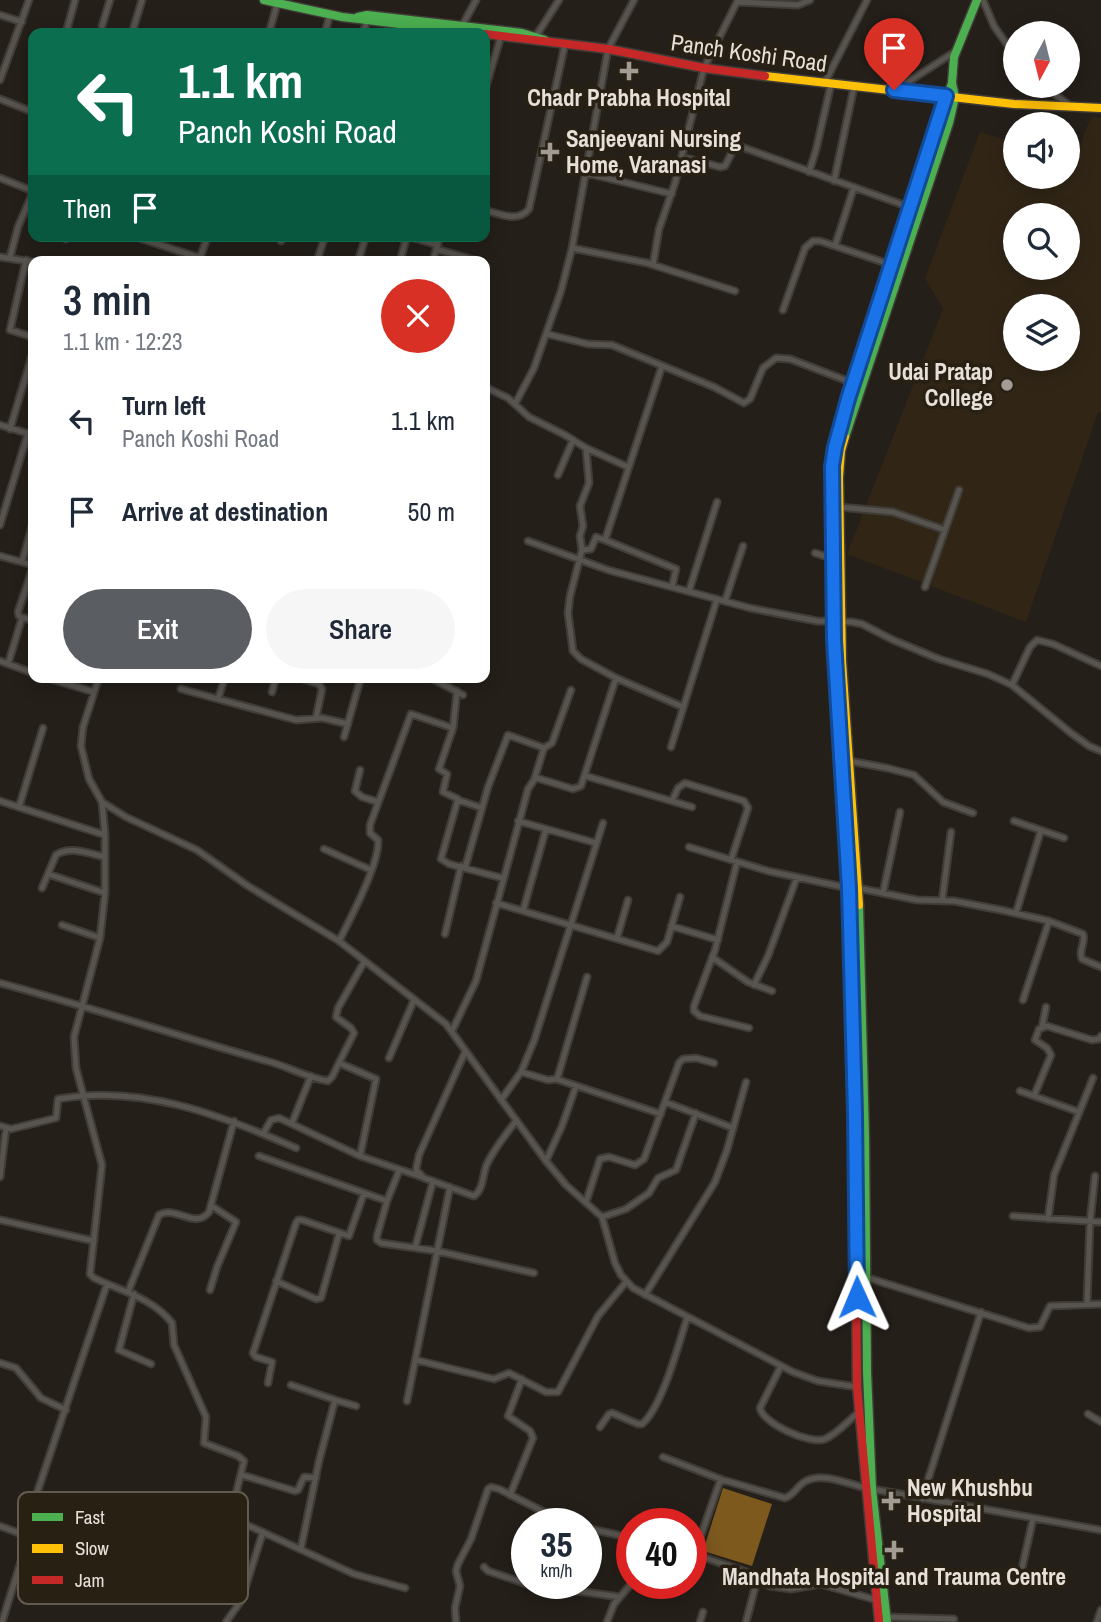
<!DOCTYPE html>
<html lang="en">
<head>
<meta charset="utf-8">
<style>
  body { margin:0; font-family:"Archivo Narrow",sans-serif; background:#f6f6f7; color:#1f2937; height:100vh; display:flex; flex-direction:column; font-size:26px; white-space:nowrap }
  * { box-sizing:border-box; margin:0 }
  p { font-size:23px; color:#747a83 }
  .icon { flex:none; width:38px; height:38px; fill:none; stroke:currentColor; stroke-width:2; stroke-linecap:round; stroke-linejoin:round }
  .map { position:relative; flex:1; overflow:hidden }
  .drawer { position:absolute; left:28px; top:256px; width:462px; height:427px; display:flex; flex-direction:column; background:#fff; border-radius:14px; box-shadow:0 4px 18px #0003 }
  .drawer>* { flex:none }
  .hud { position:absolute; left:28px; top:28px; width:462px; height:214px; border-radius:14px; box-shadow:0 4px 18px #0003; background:#0b6e4f; color:#fff; overflow:hidden }
  .needle { width:46px; rotate:187deg }
  .buttons { position:absolute; left:1003px; top:21px; display:grid; gap:14px }
  .buttons a { display:grid; place-items:center; width:77px; height:77px; border-radius:50%; background:#fff; box-shadow:0 4px 18px #0003; font-size:35px }
  .speed { position:absolute; left:511px; top:1508px; display:flex; gap:14px; font-size:35px; font-weight:700; text-align:center }
  .speed>* { display:grid; place-content:center; width:91px; height:91px; border-radius:50%; background:#fff; box-shadow:0 4px 18px #0003; line-height:1 }
  .speed small { font-size:18px; font-weight:400 }
  .speed .limit { border:10px solid #d22; background:#fff; color:#111 }
  .pin { position:absolute; display:grid; place-items:center; width:60px; height:60px; color:#fff; margin:-72px -30px; border-radius:50% 50% 50% 0; rotate:-45deg; box-shadow:0 0 7px #0007 }
  .pin .icon { rotate:45deg }
  .me { position:absolute; width:77px; margin:-38px; rotate:359deg; stroke-linejoin:round; filter:drop-shadow(0 0 5px #0008) }
  .turn { display:flex; align-items:center; gap:24px; height:147px; padding:0 35px; font-size:32px }
  .turn .icon { width:91px; height:91px; stroke-width:2.5 }
  .turn b { display:block; font-size:49px; line-height:60px }
  .then { display:flex; align-items:center; height:66px; padding:0 35px; background:#0003; gap:14px; font-size:26px }
  .round { display:grid; place-items:center; flex:none; width:74px; height:74px; border-radius:37px; background:#f6f6f7 }
  .summary { display:flex; align-items:center; justify-content:space-between; height:119px; padding:0 35px }
  h1 { font-size:42px; font-weight:600; line-height:52px }
  .cta { display:flex; gap:14px; margin-top:auto; padding:14px 35px }
  .cta a { flex:1; height:80px; border-radius:42px; background:#5a5d61; color:#fff; font-size:28px; font-weight:600; line-height:80px; text-align:center }
  .cta a+a { background:#f6f6f7; color:#1f2937 }
  ul { padding:0; list-style:none }
  li { display:flex; align-items:center; gap:21px; height:91px; padding:0 35px }
  li div { flex:1 }
  li b { display:block; font-size:26px }
  li em { font-style:normal }
  .map>svg:first-child { display:block }
  .built { fill:#312616; fill-rule:evenodd }
  .water { fill:#7d591e }
  .lines { fill:none; stroke-linecap:round; stroke-linejoin:round }
  .street-casing { stroke:#403c37; stroke-width:9 }
  .fast-casing { stroke:#403c37; stroke-width:11 }
  .slow-casing { stroke:#403c37; stroke-width:11 }
  .jam-casing { stroke:#403c37; stroke-width:11 }
  .street { stroke:#57534e; stroke-width:5 }
  .fast { stroke:#4caf50; stroke-width:8 }
  .slow { stroke:#ffc107; stroke-width:8 }
  .jam { stroke:#c62828; stroke-width:8 }
  .route-casing { stroke:#114b97; stroke-width:18 }
  .route { stroke:#1a73e8; stroke-width:12 }
  .poi-dot { fill:#a29c95; stroke:#292014; stroke-width:2.5 }
  .labels { text-anchor:middle; stroke-width:7; stroke-linejoin:round; paint-order:stroke }
  .street-label { font-size:23px; fill:#e6e0d8; stroke:#292014 }
  .poi-label { font-size:23px; font-weight:bold; fill:#e6e0d8; stroke:#292014 }
  .key { fill:#292014; stroke:#625a4f; stroke-width:2 }
  .key-label { font-size:19px; fill:#e6e0d8 }
</style>
</head>
<body>
<div class="map">
<svg width="1101" height="1622" viewBox="0 0 1101 1622">
  <rect width="100%" height="100%" fill="#241f19"/>
  <path class="built" d="M 1093,117 L 1101,118 L 1101,413 L 1098,412 L 1026,622 L 847,554 L 943,309 L 925,278 L 980,132 L 1015,143 L 1015,177 L 1068,177 L 1068,159 L 1076,161 L 1086,128 ZM 1015,215 L 1068,215 L 1068,268 L 1015,268 ZM 1015,306 L 1068,306 L 1068,359 L 1015,359 Z"/>
  <path class="water" d="M 723,1488 L 772,1504 L 752,1566 L 703,1551 Z"/>
  <g class="lines">
    <defs>
      <path id="street" d="M 983,0 L 994,26 L 1015,56
        M 0,15 L 22,22
        M 102,26 L 110,0
        M 462,26 L 476,0
        M 66,33 L 75,0
        M 132,33 L 142,0
        M 163,33 L 165,33
        M 269,33 L 276,8 L 276,3
        M 325,33 L 330,14
        M 363,33 L 367,21
        M 536,36 L 559,0
        M 0,80 L 29,0
        M 824,84 L 867,0
        M 1044,86 L 1069,105
        M 485,90 L 501,36
        M 894,91 L 956,51
        M 0,99 L 33,112
        M 682,157 L 720,167 L 725,166 L 735,146 L 739,146 L 912,208
        M 809,172 L 816,150 L 831,84
        M 586,173 L 672,194
        M 0,178 L 33,191
        M 834,181 L 854,87
        M 485,210 C 500,214 518,223 529,209 L 565,44
        M 133,236 L 200,258
        M 66,239 L 67,236
        M 281,241 L 282,236
        M 835,246 L 854,187
        M 572,248 L 647,263 L 735,291
        M 436,249 L 478,261
        M 0,257 L 33,262
        M 10,257 L 18,227 L 33,192
        M 26,260 L 10,330 L 33,337
        M 199,260 L 208,236
        M 317,261 L 325,236
        M 358,261 L 366,236
        M 400,261 L 407,236 L 438,245
        M 433,261 L 440,236
        M 653,265 L 659,229 L 675,183 L 704,68 L 737,2 L 798,5 L 810,0
        M 783,310 L 805,248 L 813,241 L 820,241 L 892,265
        M 547,334 L 588,344 L 612,345 L 714,387 L 744,403 L 750,399 L 763,368 L 776,358 L 790,359 L 853,383
        M 662,366 L 605,540 L 676,569 L 672,587
        M 485,387 L 508,398 L 529,417 L 565,435 L 586,448 L 628,467
        M 515,404 L 534,368 L 561,291 L 572,248 L 608,49 L 634,0
        M 0,425 L 33,435
        M 10,429 L 33,352
        M 586,448 L 589,483 L 580,506 L 583,526 L 580,536 L 582,550 L 570,596 L 568,613 L 573,651 L 581,659 L 616,678 L 683,707
        M 558,475 L 573,440
        M 839,507 L 893,512 L 945,530
        M 0,525 L 28,433
        M 528,541 L 608,570 L 750,608 L 817,621 L 852,622 L 862,624 L 893,640 L 939,659 L 988,674 L 1012,685 L 1071,733 L 1089,746 L 1101,751
        M 582,550 L 591,549 L 596,537 L 605,540
        M 815,553 L 834,559
        M 0,556 L 33,565
        M 22,562 L 33,523
        M 33,567 L 18,612 L 19,616 L 33,621
        M 925,587 L 959,490
        M 689,591 L 717,502
        M 725,601 L 743,546
        M 0,661 L 33,673
        M 8,664 L 22,618
        M 44,677 L 94,692
        M 99,677 L 83,727 L 81,746 L 89,779 L 102,802 L 126,817 L 197,850 L 248,886 L 339,941 L 446,1024 L 546,1161 L 566,1185 L 602,1217 L 615,1263 L 621,1275 L 633,1288 L 793,1372 L 818,1381 L 857,1387
        M 297,677 L 319,684 L 322,689 L 316,718
        M 429,677 L 463,695
        M 1012,685 L 1030,647 L 1037,640 L 1053,644 L 1101,666
        M 181,689 L 296,720 L 322,718 L 348,724
        M 272,692 L 276,677
        M 218,699 L 225,677
        M 453,728 L 457,691
        M 344,737 L 361,677
        M 671,747 L 717,599
        M 849,761 L 887,768 L 914,775 L 943,802 L 973,813
        M 360,770 L 355,791 L 362,797 L 378,802
        M 586,776 L 692,807
        M 534,780 L 544,748 L 552,743 L 571,690
        M 458,800 L 482,808
        M 0,801 L 105,835
        M 672,801 L 678,788 L 685,783 L 744,801 L 748,808 L 731,860
        M 102,802 L 105,835 L 105,893 L 100,938 L 74,1037 L 76,1068 L 102,1165 L 90,1274 L 94,1278 C 121,1291 153,1298 172,1323 L 174,1345 L 206,1417 L 204,1443 L 238,1456 L 244,1461 L 232,1510 L 234,1519 L 354,1574 L 405,1588
        M 19,807 L 43,728
        M 518,821 L 596,843
        M 1014,821 L 1064,838
        M 689,847 L 768,871 L 848,888
        M 324,849 L 371,870
        M 737,862 L 715,950 L 694,1006 L 694,1011 L 700,1016 L 749,1028
        M 465,868 L 488,787 L 508,735 L 544,748
        M 48,874 L 105,893
        M 42,888 L 56,855 C 70,845 90,854 105,857
        M 858,888 L 917,900 L 954,901 L 1001,910 L 1049,921 L 1083,934 C 1086,943 1078,950 1082,959 L 1101,967
        M 883,893 L 900,812
        M 942,901 L 951,832
        M 496,903 L 658,951 L 667,942 L 680,897
        M 523,911 L 546,829
        M 1016,913 L 1041,830
        M 62,925 L 100,938
        M 671,926 L 718,940
        M 445,934 L 461,866
        M 617,938 L 628,900
        M 339,941 C 350,919 380,863 378,840 L 370,833 L 370,825 L 411,714 L 453,728 L 439,769 L 447,774 L 443,792 L 458,799 L 441,859 L 449,864 L 502,878
        M 712,957 L 748,982 L 772,991
        M 0,983 C 90,1007 178,1036 267,1061 C 287,1066 307,1078 328,1081 L 332,1077 L 354,1033 L 351,1028 L 336,1017 L 338,1008 L 364,962
        M 754,985 L 768,956 L 797,877
        M 1023,1000 L 1049,921
        M 1042,1027 L 1046,1007
        M 452,1031 L 476,981 L 528,789 L 534,780 L 537,778 L 573,789 L 581,786 L 616,678
        M 465,1052 L 419,1155 L 416,1170 L 424,1178 L 474,1196 C 484,1189 482,1175 487,1164 C 494,1149 506,1134 516,1121
        M 389,1058 L 414,1000
        M 339,1063 L 376,1079 L 360,1156
        M 521,1072 L 548,1080 L 556,1079 L 558,1076 L 587,977
        M 556,1079 L 661,1114
        M 1020,1091 L 1079,1112
        M 1034,1096 L 1051,1055 L 1047,1048 L 1035,1040 L 1039,1029 L 1047,1026 L 1092,1040 L 1099,1039 L 1101,1036
        M 501,1100 L 521,1072 L 534,1041 L 603,823
        M 665,1102 L 733,1128
        M 292,1123 L 311,1076
        M 0,1126 L 11,1129 L 56,1118 L 58,1099 C 141,1084 221,1115 296,1148
        M 263,1134 L 271,1120 L 279,1118 L 360,1156 L 422,1177
        M 259,1156 L 387,1201 L 377,1236 L 377,1240 L 381,1243 L 437,1251 L 534,1273
        M 546,1161 L 562,1126 L 576,1086
        M 0,1177 L 6,1128
        M 387,1201 L 399,1171
        M 586,1202 L 600,1159 L 609,1157 L 635,1165 L 644,1159 L 679,1063 L 683,1059 L 696,1058 L 714,1063
        M 1013,1216 L 1101,1222
        M 602,1217 L 626,1209 L 649,1193 L 658,1178 L 676,1170 L 696,1113
        M 1048,1219 L 1054,1175 L 1093,1078
        M 0,1220 L 94,1241
        M 415,1248 L 433,1181
        M 865,1277 L 1029,1328 L 1040,1327 L 1050,1306 L 1101,1304
        M 276,1281 L 316,1299 L 321,1298 L 339,1234
        M 210,1290 L 217,1267 L 236,1222 L 212,1206
        M 128,1292 L 159,1215 C 176,1205 195,1230 209,1212 L 234,1121
        M 134,1294 L 119,1350 L 151,1364
        M 645,1295 L 715,1182 L 727,1150 L 746,1082
        M 1087,1303 L 1090,1222 L 1095,1176
        M 416,1360 L 494,1379 L 509,1373 L 546,1392 L 558,1392 L 598,1316 L 626,1282
        M 0,1363 L 16,1368 L 41,1398 L 66,1410
        M 781,1366 L 760,1408 C 762,1423 810,1445 825,1439 C 837,1434 849,1420 859,1412
        M 268,1383 L 272,1362 L 256,1357 L 253,1353 L 296,1223 L 298,1220 L 302,1220 L 349,1236 L 364,1193
        M 291,1385 L 335,1400 L 319,1461 L 301,1548
        M 335,1400 L 356,1406
        M 407,1401 L 450,1187
        M 1088,1414 L 1101,1422
        M 600,1427 L 609,1414 L 612,1413 L 638,1424 L 642,1424 C 662,1408 679,1343 687,1318
        M 663,1457 L 723,1480
        M 242,1475 L 295,1491 L 298,1490 L 304,1477 L 316,1478
        M 872,1489 L 1101,1530
        M 510,1495 L 533,1438 L 530,1431 L 508,1416 L 522,1379
        M 922,1499 L 981,1312
        M 0,1526 L 27,1536
        M 586,1528 L 632,1538
        M 691,1548 L 696,1546 L 699,1541 L 720,1481 L 727,1481 L 785,1498 C 795,1495 797,1485 806,1481 C 823,1472 848,1484 866,1488
        M 692,1548 L 700,1556 L 749,1573 L 762,1583 L 770,1586 L 791,1589 L 821,1584 L 876,1600
        M 484,1567 L 488,1571 L 527,1584
        M 1020,1577 L 1033,1519
        M 527,1584 L 620,1597
        M 886,1617 L 954,1619
        M 2,1622 L 21,1561 L 37,1493 L 107,1284
        M 226,1622 L 241,1601 L 263,1532
        M 456,1622 L 455,1608 L 460,1586 L 456,1571 L 458,1564 L 471,1539 L 488,1489 L 491,1487 L 499,1489 L 554,1517 L 574,1524
        M 607,1622 L 614,1604 L 632,1583
        M 700,1622 L 703,1612
        M 746,1622 L 757,1580
        M 1097,1622 L 1101,1610"/>
      <path id="fast" d="M 264,0 L 342,17 L 474,33
        M 358,17 L 367,15 L 522,33 L 545,40
        M 849,395 L 952,83 L 954,57 L 977,0
        M 845,437 L 949,123 L 955,97 L 952,83
        M 836,683 L 851,942 L 856,1285
        M 859,905 L 865,1136 L 867,1372 L 872,1489 L 887,1622"/>
      <path id="slow" d="M 765,76 L 1014,104 L 1101,108
        M 845,437 L 841,451 L 839,477 L 842,661 L 859,905
        M 836,683 L 832,466 L 849,395"/>
      <path id="jam" d="M 485,34 L 608,49 L 704,68 L 765,76
        M 856,1285 L 857,1387 L 879,1622"/>
    </defs>
    <use href="#street" class="street-casing"/>
    <use href="#fast" class="fast-casing"/>
    <use href="#slow" class="slow-casing"/>
    <use href="#jam" class="jam-casing"/>
    <use href="#street" class="street"/>
    <use href="#fast" class="fast"/>
    <use href="#slow" class="slow"/>
    <use href="#jam" class="jam"/>
  </g>
  <g class="lines">
    <defs>
      <path id="route" d="M 857,1297 L 855,1114 L 849,888 L 834,640 L 832,466 L 835,447 L 848,399 L 946,96 L 894,90"/>
    </defs>
    <use href="#route" class="route-casing"/>
    <use href="#route" class="route"/>
  </g>
  <g class="poi-dot">
    <path d="M625.5 60.5h7v7h7v7h-7v7h-7v-7h-7v-7h7z"/>
    <path d="M546.5 141.5h7v7h7v7h-7v7h-7v-7h-7v-7h7z"/>
    <circle cx="1007" cy="385" r="7"/>
    <path d="M887.5 1490.5h7v7h7v7h-7v7h-7v-7h-7v-7h7z"/>
    <path d="M890.5 1539.5h7v7h7v7h-7v7h-7v-7h-7v-7h7z"/>
  </g>
  <g class="labels">
    <g class="street-label">
      <text transform="translate(749 53) rotate(8)" y="8">Panch Koshi Road</text>
    </g>
    <g class="poi-label">
      <text x="629" y="106">Chadr Prabha Hospital</text>
      <text x="566" y="147" text-anchor="start">Sanjeevani Nursing<tspan x="566" dy="26">Home, Varanasi</tspan></text>
      <text x="993" y="380" text-anchor="end">Udai Pratap<tspan x="993" dy="26">College</tspan></text>
      <text x="907" y="1496" text-anchor="start">New Khushbu<tspan x="907" dy="26">Hospital</tspan></text>
      <text x="894" y="1585">Mandhata Hospital and Trauma Centre</text>
    </g>
  </g>
  <rect x="18" y="1492" width="230" height="112" rx="10" class="key"/>
  <rect x="32" y="1513" width="31" height="8" fill="#4caf50"/>
  <rect x="32" y="1544" width="31" height="9" fill="#ffc107"/>
  <rect x="32" y="1576" width="31" height="8" fill="#c62828"/>
  <g class="key-label">
    <text x="75" y="1524">Fast</text>
    <text x="75" y="1555">Slow</text>
    <text x="75" y="1587">Jam</text>
  </g>
</svg>
<div class="buttons">
<a><svg class="needle" viewBox="-14 -14 28 28"><path d="M0-13l5 13h-10z" fill="#e53935"/><path d="M0 13l5-13h-10z" fill="#747a83"/></svg></a>
<a><svg class="icon" aria-label="sound" viewBox="0 0 24 24"><path d="M4 9h4l5-4v14l-5-4H4zM17 9q2 3 0 6"/></svg></a>
<a><svg class="icon" aria-label="search" viewBox="0 0 24 24"><circle cx="10" cy="10" r="6"/><path d="M15 15l6 6"/></svg></a>
<a><svg class="icon" aria-label="layers" viewBox="0 0 24 24"><path d="M12 4l9 5-9 5-9-5zM3 14l9 5 9-5"/></svg></a>
</div>
<div class="speed"><div>35<small>km/h</small></div><div class="limit">40</div></div>
<div class="pin" style="left:894px;top:90px;background:#d93025"><svg class="icon" aria-label="arrive" viewBox="0 0 24 24"><path d="M6 21V4h12l-3 4 3 4H6"/></svg></div>
<svg class="me" style="left:857px;top:1297px" viewBox="-20 -20 40 40"><path d="M0-17L14 15 0 8-14 15z" fill="#1a73e8" stroke="#fff" stroke-width="4"/></svg>
<div class="hud">
<div class="turn"><svg class="icon" aria-label="left" viewBox="0 0 24 24"><path d="M17 20v-9H6M10 6l-5 5 5 5"/></svg><div><b>1.1 km</b>Panch Koshi Road</div></div>
<div class="then">Then<svg class="icon" aria-label="arrive" viewBox="0 0 24 24"><path d="M6 21V4h12l-3 4 3 4H6"/></svg></div>
</div>
<section class="drawer">
<div class="summary"><div><h1>3 min</h1><p>1.1 km · 12:23</p></div><a class="round" style="background:#d93025;color:#fff"><svg class="icon" aria-label="close" viewBox="0 0 24 24"><path d="M6 6l12 12M18 6L6 18"/></svg></a></div>
<ul>
<li><svg class="icon" aria-label="left" viewBox="0 0 24 24"><path d="M17 20v-9H6M10 6l-5 5 5 5"/></svg><div><b>Turn left</b><p>Panch Koshi Road</p></div><em>1.1 km</em></li>
<li><svg class="icon" aria-label="arrive" viewBox="0 0 24 24"><path d="M6 21V4h12l-3 4 3 4H6"/></svg><div><b>Arrive at destination</b></div><em>50 m</em></li>
</ul>
<div class="cta"><a>Exit</a><a>Share</a></div>
</section>
</div>
</body>
</html>
